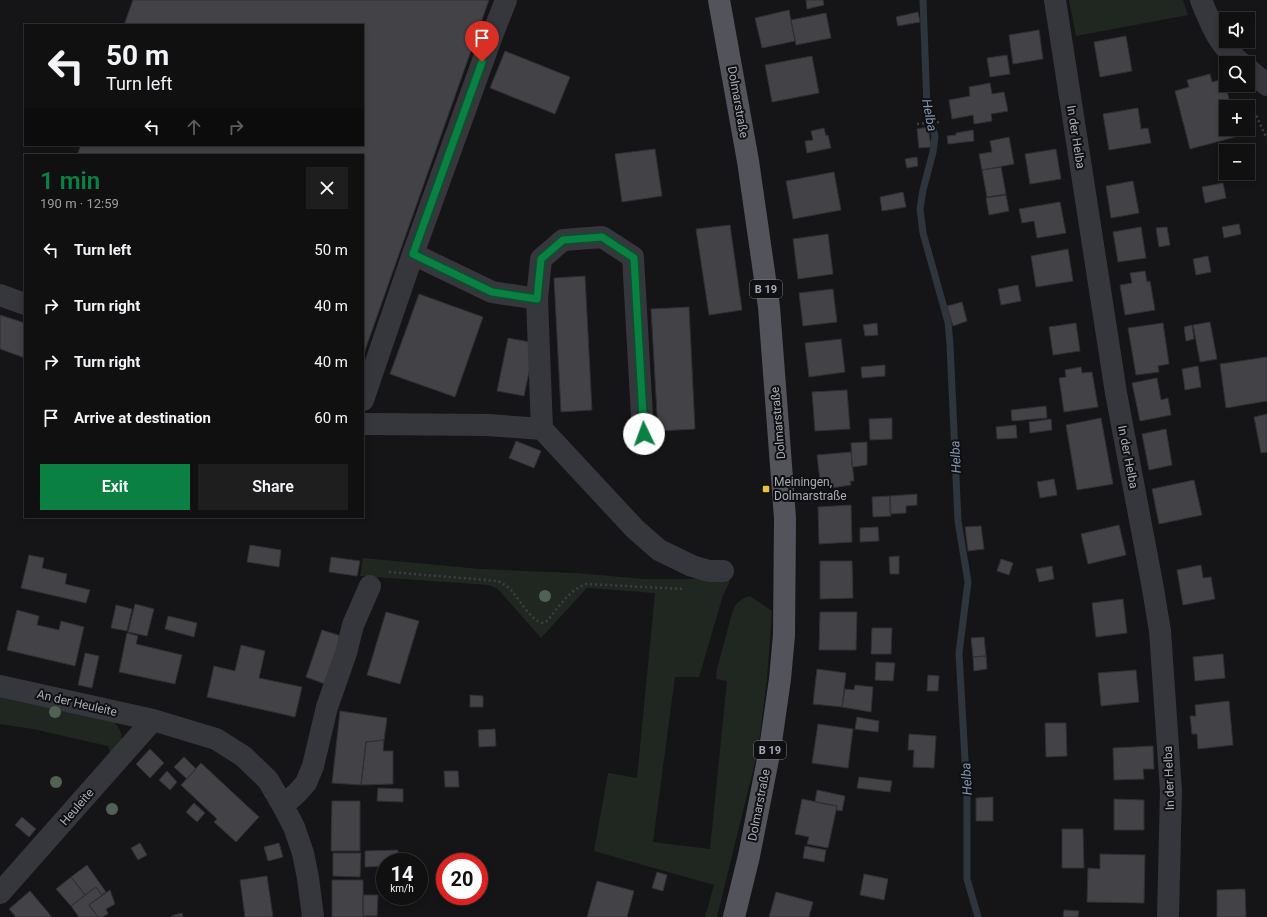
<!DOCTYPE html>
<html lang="en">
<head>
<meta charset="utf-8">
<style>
  body { margin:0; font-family:Roboto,sans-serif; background:#1e1e1f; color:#f1f3f6; height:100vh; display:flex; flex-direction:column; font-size:15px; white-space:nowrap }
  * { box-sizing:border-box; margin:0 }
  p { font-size:13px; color:#9c9d9f }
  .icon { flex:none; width:22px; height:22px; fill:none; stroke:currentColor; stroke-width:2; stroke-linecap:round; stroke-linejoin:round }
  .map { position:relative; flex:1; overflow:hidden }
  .sheet { position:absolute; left:24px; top:154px; width:340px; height:364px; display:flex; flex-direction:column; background:#101011; border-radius:0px; box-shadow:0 2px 6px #0003,0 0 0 1px #303031 }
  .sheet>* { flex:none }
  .guide { position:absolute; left:24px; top:24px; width:340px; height:122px; border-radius:0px; box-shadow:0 2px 6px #0003,0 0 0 1px #303031; background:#101011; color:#f1f3f6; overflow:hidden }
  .buttons { position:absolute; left:1219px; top:12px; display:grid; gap:8px }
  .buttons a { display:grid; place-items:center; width:36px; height:36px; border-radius:0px; background:#101011; box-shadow:0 2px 6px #0003,0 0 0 1px #303031; font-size:20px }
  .speed { position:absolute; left:376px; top:853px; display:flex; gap:8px; font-size:20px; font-weight:700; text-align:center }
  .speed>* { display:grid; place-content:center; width:52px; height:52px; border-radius:50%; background:#101011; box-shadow:0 2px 6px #0003,0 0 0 1px #303031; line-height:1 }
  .speed small { font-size:10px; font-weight:400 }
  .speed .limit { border:6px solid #d22; background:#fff; color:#111 }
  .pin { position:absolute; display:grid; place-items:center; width:34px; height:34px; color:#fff; margin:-41px -17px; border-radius:50% 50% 50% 0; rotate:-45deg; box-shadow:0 0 4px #0007 }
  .pin .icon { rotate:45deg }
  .me { position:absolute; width:44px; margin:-22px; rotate:357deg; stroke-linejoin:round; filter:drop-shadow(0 0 3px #0008) }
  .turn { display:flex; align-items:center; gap:14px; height:84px; padding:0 16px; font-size:18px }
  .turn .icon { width:52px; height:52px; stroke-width:2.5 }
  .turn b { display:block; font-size:28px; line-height:34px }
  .lanes { display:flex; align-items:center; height:38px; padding:0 16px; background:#0003; justify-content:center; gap:20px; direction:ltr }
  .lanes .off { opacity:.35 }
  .round { display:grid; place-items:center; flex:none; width:42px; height:42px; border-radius:0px; background:#1e1e1f }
  .head { display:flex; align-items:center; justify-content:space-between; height:68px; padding:0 16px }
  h1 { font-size:24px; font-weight:600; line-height:30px; color:#0b8043 }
  .primary-button { display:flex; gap:8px; margin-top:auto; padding:8px 16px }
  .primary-button a { flex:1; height:46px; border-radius:0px; background:#0b8043; color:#fff; font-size:16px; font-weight:600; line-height:46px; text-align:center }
  .primary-button a+a { background:#1e1e1f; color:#f1f3f6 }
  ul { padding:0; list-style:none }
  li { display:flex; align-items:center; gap:12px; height:56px; padding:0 16px }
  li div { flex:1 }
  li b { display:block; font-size:15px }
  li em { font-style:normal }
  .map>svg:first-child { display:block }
  .green { fill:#202721 }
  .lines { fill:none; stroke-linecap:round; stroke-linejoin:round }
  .stream { stroke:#2e353c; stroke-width:7 }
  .building { fill:#424247; stroke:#302f33 }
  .path { stroke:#3d3e43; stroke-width:2.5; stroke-dasharray:2 3; stroke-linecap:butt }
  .minor { stroke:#36373c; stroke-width:22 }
  .major { stroke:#53545b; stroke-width:22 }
  .tree { fill:#506254 }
  .route-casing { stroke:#07532c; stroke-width:10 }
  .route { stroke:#0b8043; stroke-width:7 }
  .poi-dot { fill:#e9bf3b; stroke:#101012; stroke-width:1.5 }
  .labels { text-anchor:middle; stroke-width:4; stroke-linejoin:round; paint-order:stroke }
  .shield { fill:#101012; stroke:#7a7c86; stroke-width:1 }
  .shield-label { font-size:11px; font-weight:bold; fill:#a8abb7 }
  .street-label { font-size:12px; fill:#a8abb7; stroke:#101012 }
  .poi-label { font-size:12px; fill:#a8abb7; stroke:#101012; text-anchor:start }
  .water-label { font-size:13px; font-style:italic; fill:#8095b0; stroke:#101012 }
</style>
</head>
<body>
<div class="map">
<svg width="1267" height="917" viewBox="0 0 1267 917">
  <rect width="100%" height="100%" fill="#151517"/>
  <path class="green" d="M 1069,0 L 1183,0 L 1188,15 L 1076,36 Z
    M 363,558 L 480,569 L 575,573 L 645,579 L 729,579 L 729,583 L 723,595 L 699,677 L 675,677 L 653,842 L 710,849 L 727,681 L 716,679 L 717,669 L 733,610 C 737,602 740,599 750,596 L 772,611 L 767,679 L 758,750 L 717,917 L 705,917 L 714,885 L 594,851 L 608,773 L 637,778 L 655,593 L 587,588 L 541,638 L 498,589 L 489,585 L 360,576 Z
    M 0,693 L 114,722 C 127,735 121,746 113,759 L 108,746 L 33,729 L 0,724 Z"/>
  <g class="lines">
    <path class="stream" d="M 923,0 L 927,108 L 935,136 L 933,152 L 923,190 L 920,209 L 923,233 L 948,322 L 950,344 L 958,521 L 968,582 L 959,653 L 967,795 L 967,879 L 978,917"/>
  </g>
  <path class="building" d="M 133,0 L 489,0 L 363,356 L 363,155 L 77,155 L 81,145 L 363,145 L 363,25 L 124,25 Z
    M 806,0 L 823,0 L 824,5 L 807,9 Z
    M 789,10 L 795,41 L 762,48 L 755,18 Z
    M 918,12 L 920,22 L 898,26 L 896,17 Z
    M 826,13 L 831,38 L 796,45 L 791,20 Z
    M 1039,30 L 1043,59 L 1013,64 L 1009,35 Z
    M 1126,36 L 1132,71 L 1100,77 L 1094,42 Z
    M 505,51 L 570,77 L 555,114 L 490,88 Z
    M 1007,55 L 1010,74 L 990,77 L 987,58 Z
    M 812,56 L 819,93 L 772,102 L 765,65 Z
    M 1210,74 L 1212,82 L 1224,79 L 1231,107 L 1226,107 L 1226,129 L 1237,129 L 1239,136 L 1190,149 L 1175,91 L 1189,87 L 1187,80 Z
    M 990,83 L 992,94 L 1004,92 L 1008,111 L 991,114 L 992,121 L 974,124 L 973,115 L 952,119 L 949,100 L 970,96 L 969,87 Z
    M 1138,108 L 1141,129 L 1148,128 L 1151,143 L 1109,150 L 1103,114 Z
    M 928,127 L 931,147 L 919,148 L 917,129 Z
    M 824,128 L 826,136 L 828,135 L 831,148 L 807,153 L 805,141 L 813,140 L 811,131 Z
    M 973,130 L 974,141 L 948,144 L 947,136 L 956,135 L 956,133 Z
    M 1009,137 L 1014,164 L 982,170 L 979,154 L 992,152 L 990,141 Z
    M 655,149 L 662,196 L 622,202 L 615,154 Z
    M 1056,149 L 1061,179 L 1030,184 L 1025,154 Z
    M 917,157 L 918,166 L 907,168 L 905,159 Z
    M 1001,167 L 1006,194 L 987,197 L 982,170 Z
    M 834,172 L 841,210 L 793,219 L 786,181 Z
    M 1133,181 L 1139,213 L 1111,218 L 1106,186 Z
    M 1223,183 L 1226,198 L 1205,203 L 1202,187 Z
    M 903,192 L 906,207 L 882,211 L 880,197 Z
    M 1006,195 L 1009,211 L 989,215 L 986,198 Z
    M 1060,202 L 1066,233 L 1037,238 L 1034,221 L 1022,223 L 1019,209 Z
    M 1239,224 L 1241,234 L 1224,238 L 1222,227 Z
    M 730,225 L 742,310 L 709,315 L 696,229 Z
    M 1141,227 L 1146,258 L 1118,262 L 1113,232 Z
    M 1167,227 L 1170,245 L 1159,247 L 1156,228 Z
    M 828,234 L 833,274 L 798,279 L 793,239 Z
    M 1068,249 L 1073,281 L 1036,287 L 1031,256 Z
    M 1208,256 L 1211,272 L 1196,275 L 1193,259 Z
    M 1145,271 L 1147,282 L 1150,281 L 1155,310 L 1125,315 L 1120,285 L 1132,283 L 1130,273 Z
    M 585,276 L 592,410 L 561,412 L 554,278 Z
    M 1018,285 L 1021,301 L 1001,305 L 998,289 Z
    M 833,289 L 837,322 L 803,326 L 799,293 Z
    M 419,294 L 483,317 L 455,397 L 390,374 Z
    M 962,302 L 967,321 L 953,326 L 947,306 Z
    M 689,307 L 695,429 L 658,431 L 651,309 Z
    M 0,315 L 25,323 L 25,358 L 0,349 Z
    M 1210,322 L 1217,359 L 1200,362 L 1193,325 Z
    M 877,323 L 878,335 L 865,336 L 863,325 Z
    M 1076,323 L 1080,351 L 1053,355 L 1049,327 Z
    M 1163,323 L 1169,364 L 1158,366 L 1159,372 L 1136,375 L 1128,328 Z
    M 1192,325 L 1194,339 L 1186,341 L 1184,327 Z
    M 508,338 L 535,343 L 524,396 L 497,391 Z
    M 841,339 L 845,372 L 809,377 L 805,343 Z
    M 1267,357 L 1267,401 L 1226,408 L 1220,364 Z
    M 885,365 L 885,376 L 862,378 L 861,367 Z
    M 1198,366 L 1201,387 L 1185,390 L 1182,369 Z
    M 1081,367 L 1082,373 L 1092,372 L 1098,407 L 1064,412 L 1059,378 L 1066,377 L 1065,370 Z
    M 1157,378 L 1161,400 L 1168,398 L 1171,415 L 1140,421 L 1132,383 Z
    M 847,390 L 850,429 L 815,431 L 812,392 Z
    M 1046,406 L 1047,418 L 1012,421 L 1011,410 Z
    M 1267,414 L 1267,452 L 1261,453 L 1254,417 Z
    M 892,418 L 892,439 L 870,440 L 869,419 Z
    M 1101,418 L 1113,484 L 1077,490 L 1066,425 Z
    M 1051,419 L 1052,430 L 1030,433 L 1029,422 Z
    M 1016,425 L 1017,438 L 997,439 L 996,427 Z
    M 1166,429 L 1172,465 L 1149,470 L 1142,434 Z
    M 516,441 L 541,451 L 534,468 L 509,458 Z
    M 867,442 L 867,465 L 852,467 L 851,443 Z
    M 851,452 L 854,481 L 850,481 L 851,485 L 831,488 L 830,480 L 820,481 L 817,455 Z
    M 1054,479 L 1057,495 L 1040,498 L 1037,482 Z
    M 1194,480 L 1202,515 L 1159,524 L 1152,489 Z
    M 917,494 L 917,505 L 906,506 L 906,513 L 890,514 L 890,496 Z
    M 890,496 L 891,516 L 873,517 L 872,497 Z
    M 851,505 L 852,542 L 819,544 L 818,507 Z
    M 1119,525 L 1126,555 L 1088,564 L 1081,534 Z
    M 981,526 L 984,549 L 968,551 L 965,527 Z
    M 878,527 L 879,541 L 860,542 L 860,528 Z
    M 250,545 L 281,550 L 279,567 L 247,562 Z
    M 29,555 L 44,558 L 42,568 L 67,574 L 65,584 L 90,590 L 86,603 L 21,588 Z
    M 899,556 L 899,574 L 890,574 L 889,557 Z
    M 331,557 L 360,561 L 357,576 L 329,572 Z
    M 1001,559 L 1013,563 L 1009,575 L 997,571 Z
    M 820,561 L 852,561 L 853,598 L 820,599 Z
    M 1201,565 L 1203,578 L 1211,577 L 1215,599 L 1183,605 L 1177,570 Z
    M 1052,566 L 1054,579 L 1039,582 L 1036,569 Z
    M 1123,599 L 1127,633 L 1096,637 L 1092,603 Z
    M 135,604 L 154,609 L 147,636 L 128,632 Z
    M 116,605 L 132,609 L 127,631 L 111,628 Z
    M 17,610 L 39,616 L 37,625 L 59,630 L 61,621 L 84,627 L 75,666 L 7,650 Z
    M 386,612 L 419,621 L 400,684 L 367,675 Z
    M 820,612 L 857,612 L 856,650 L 819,650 Z
    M 168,616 L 197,623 L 194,637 L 165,629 Z
    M 872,628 L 892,628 L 891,654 L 871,654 Z
    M 322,630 L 341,636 L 325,684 L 306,677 Z
    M 127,633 L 138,636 L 136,644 L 182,655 L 175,684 L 119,672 Z
    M 984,637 L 986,656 L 973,657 L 971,638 Z
    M 241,645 L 265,651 L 259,678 L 302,687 L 295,717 L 207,697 L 214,666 L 235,671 Z
    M 85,653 L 99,656 L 92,688 L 78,685 Z
    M 1223,654 L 1225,678 L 1195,681 L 1193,657 Z
    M 986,656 L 987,669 L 974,671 L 973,657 Z
    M 876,662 L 895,663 L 893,681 L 875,680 Z
    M 817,669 L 846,673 L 842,707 L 813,704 Z
    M 1136,670 L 1139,702 L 1101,706 L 1098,673 Z
    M 928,675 L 939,676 L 938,691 L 927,691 Z
    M 855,685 L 873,687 L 871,712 L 842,707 L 845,689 L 854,690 Z
    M 470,695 L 483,696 L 483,707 L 470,707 Z
    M 1229,701 L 1233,745 L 1198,749 L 1197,734 L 1192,734 L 1190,716 L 1196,716 L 1195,705 Z
    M 340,711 L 387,718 L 384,740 L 366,742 L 361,785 L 332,783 Z
    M 857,717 L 879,721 L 878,732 L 855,729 Z
    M 1045,723 L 1066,723 L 1067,756 L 1046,757 Z
    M 818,724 L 853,729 L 848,768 L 812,763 Z
    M 495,729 L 496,746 L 479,747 L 478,730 Z
    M 909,734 L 936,736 L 934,768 L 913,767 L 914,750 L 908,750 Z
    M 384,740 L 383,751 L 393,751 L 393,784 L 361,785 L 366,742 Z
    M 1153,746 L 1154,769 L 1143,769 L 1144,779 L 1114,780 L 1113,748 Z
    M 150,749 L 164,763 L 150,778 L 136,764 Z
    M 184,757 L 196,769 L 187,779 L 174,767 Z
    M 201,763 L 259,817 L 236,842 L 214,822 L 217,819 L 181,785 Z
    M 167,771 L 177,782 L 170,790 L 159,780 Z
    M 444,771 L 458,771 L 459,787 L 445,787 Z
    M 859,777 L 892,781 L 890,792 L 857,788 Z
    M 378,788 L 403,789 L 403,802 L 377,801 Z
    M 817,790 L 845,796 L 842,811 L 836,810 L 837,806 L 815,802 Z
    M 993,797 L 993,821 L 976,821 L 976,798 Z
    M 802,799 L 837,806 L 828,848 L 807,844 L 809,837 L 795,834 Z
    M 1114,799 L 1144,800 L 1144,830 L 1114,830 Z
    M 332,801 L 360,801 L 360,851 L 331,851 Z
    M 194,803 L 205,813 L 197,822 L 186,812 Z
    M 22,817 L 36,829 L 29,837 L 15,825 Z
    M 1062,829 L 1083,829 L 1084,868 L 1062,868 Z
    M 140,843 L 147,855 L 138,860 L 131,848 Z
    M 279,843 L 283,857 L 268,861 L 264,847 Z
    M 805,846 L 826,850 L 824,862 L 803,858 Z
    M 398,850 L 398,862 L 385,862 L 385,866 L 365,867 L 365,851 Z
    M 333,853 L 361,853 L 360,877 L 333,876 Z
    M 1100,854 L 1145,855 L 1144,903 L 1087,902 L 1088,868 L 1100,869 Z
    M 87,865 L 106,892 L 102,895 L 96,887 L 85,895 L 71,877 Z
    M 379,867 L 385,867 L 385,887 L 379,887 Z
    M 657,872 L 667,875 L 663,891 L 652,888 Z
    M 864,874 L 888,879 L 884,900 L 860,895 Z
    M 267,876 L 273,917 L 245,917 L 240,880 Z
    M 71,877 L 85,895 L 71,906 L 56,889 Z
    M 332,880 L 363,880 L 363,917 L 332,917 Z
    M 597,881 L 634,891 L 627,917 L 587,917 Z
    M 96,887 L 102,895 L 89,905 L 98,917 L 79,917 L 71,906 Z
    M 1245,889 L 1246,917 L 1217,917 L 1217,890 Z
    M 110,890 L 115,904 L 106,909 L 108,914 L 102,917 L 98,917 L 89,905 Z
    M 30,891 L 52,917 L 16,917 L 9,909 Z
    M 776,892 L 813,902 L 809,917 L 769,917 Z
    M 363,895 L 378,895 L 377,916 L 363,916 Z
    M 1064,910 L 1079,911 L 1078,917 L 1063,917 Z
    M 182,913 L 183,917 L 171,916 Z"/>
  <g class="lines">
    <path class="path" d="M 1250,102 L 1267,139
      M 917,124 L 941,122
      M 389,572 L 498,581 C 503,584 507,586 511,590 C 520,600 530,620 543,623 L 547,621 C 559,607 568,591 586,584 L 683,589"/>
    <path class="minor" d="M 1055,0 L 1116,393 L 1152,583 L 1160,631 L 1171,791 L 1168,917
      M 1201,0 C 1212,27 1218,44 1241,63
      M 1248,69 L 1267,85
      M 413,254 L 492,292 L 537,299
      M 0,295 L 25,304
      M 363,400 L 413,254 L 493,33 L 506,0
      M 363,424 L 488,425 L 542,429 L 635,529 L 659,550 L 692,566 L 709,571 L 723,571
      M 542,429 L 537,299 L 541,259 L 563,240 L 602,237 L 633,257 L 643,434
      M 0,686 L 153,720 L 216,739 L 243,756 L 268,780 L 283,806 L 294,827 L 303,853 L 308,878 L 313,917
      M 283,806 L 297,793 L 306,783 L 313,766 L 327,707 L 346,653 L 353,625 L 370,586
      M 0,893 L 153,720"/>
    <path class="major" d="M 719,0 L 748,161 L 769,307 L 785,518 L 784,635 L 780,679 L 770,749 L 749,856 L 734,917"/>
  </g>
  <g class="tree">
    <circle cx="545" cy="596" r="6"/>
    <circle cx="55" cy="712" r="6"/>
    <circle cx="56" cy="782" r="6"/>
    <circle cx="112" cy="809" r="6"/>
  </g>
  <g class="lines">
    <defs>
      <path id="route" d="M 482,62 L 413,254 L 492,292 L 537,299 L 541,259 L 563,240 L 602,237 L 634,258 L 644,434"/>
    </defs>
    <use href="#route" class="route-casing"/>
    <use href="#route" class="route"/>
  </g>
  <rect class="poi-dot" x="762" y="485" width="8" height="8" rx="2"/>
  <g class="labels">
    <g class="shield">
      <rect x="750" y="280" width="32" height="18" rx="3"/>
      <rect x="754" y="741" width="32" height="18" rx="3"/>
    </g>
    <g class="shield-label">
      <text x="766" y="293">B 19</text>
      <text x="770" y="754">B 19</text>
    </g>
    <g class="street-label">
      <text transform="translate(738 102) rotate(80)" y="4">Dolmarstraße</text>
      <text transform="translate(1076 137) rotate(81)" y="4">In der Helba</text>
      <text transform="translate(778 423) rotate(-95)" y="4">Dolmarstraße</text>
      <text transform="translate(1128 457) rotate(79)" y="4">In der Helba</text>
      <text transform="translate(77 703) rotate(13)" y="4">An der Heuleite</text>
      <text transform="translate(1169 778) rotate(-92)" y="4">In der Helba</text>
      <text transform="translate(759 805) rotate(-79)" y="4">Dolmarstraße</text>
      <text transform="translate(77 807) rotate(-49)" y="4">Heuleite</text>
    </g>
    <g class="poi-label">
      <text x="774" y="486">Meiningen,<tspan x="774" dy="14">Dolmarstraße</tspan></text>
    </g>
    <g class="water-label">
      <text transform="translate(930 115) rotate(79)" y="5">Helba</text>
      <text transform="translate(955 457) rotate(-93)" y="5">Helba</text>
      <text transform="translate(966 779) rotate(-93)" y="5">Helba</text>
    </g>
  </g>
</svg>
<div class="buttons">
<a><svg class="icon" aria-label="sound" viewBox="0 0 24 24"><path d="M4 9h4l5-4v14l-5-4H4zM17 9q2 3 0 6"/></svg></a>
<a><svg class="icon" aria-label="search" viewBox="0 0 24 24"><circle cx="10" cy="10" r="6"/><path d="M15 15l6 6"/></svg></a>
<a>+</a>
<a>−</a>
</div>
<div class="speed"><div>14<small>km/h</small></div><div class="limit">20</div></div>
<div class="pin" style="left:482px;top:62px;background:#d93025"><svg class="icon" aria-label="arrive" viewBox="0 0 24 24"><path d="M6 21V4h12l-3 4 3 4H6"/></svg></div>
<svg class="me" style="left:644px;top:434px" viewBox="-20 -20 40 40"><circle r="19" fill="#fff"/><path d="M0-13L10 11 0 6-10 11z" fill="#0b8043"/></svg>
<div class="guide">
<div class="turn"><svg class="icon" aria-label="left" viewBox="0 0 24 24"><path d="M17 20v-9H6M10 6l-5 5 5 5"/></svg><div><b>50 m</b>Turn left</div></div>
<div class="lanes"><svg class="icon" aria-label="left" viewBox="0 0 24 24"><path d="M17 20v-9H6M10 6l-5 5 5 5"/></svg><svg class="icon off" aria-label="ahead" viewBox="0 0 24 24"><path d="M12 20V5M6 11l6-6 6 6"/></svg><svg class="icon off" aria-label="right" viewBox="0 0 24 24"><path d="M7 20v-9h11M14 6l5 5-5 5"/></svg></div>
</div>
<section class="sheet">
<div class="head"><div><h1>1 min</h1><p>190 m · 12:59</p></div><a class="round"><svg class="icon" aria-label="close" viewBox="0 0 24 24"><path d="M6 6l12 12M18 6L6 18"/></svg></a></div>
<ul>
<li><svg class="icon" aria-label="left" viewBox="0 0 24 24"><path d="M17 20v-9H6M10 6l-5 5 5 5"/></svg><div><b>Turn left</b></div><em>50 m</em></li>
<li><svg class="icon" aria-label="right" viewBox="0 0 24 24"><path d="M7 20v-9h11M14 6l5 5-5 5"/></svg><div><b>Turn right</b></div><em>40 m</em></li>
<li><svg class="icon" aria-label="right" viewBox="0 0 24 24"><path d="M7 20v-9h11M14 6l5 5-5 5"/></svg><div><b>Turn right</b></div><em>40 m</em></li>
<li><svg class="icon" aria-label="arrive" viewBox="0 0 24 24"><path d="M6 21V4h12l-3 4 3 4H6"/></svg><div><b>Arrive at destination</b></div><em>60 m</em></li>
</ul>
<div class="primary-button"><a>Exit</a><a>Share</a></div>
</section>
</div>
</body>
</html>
